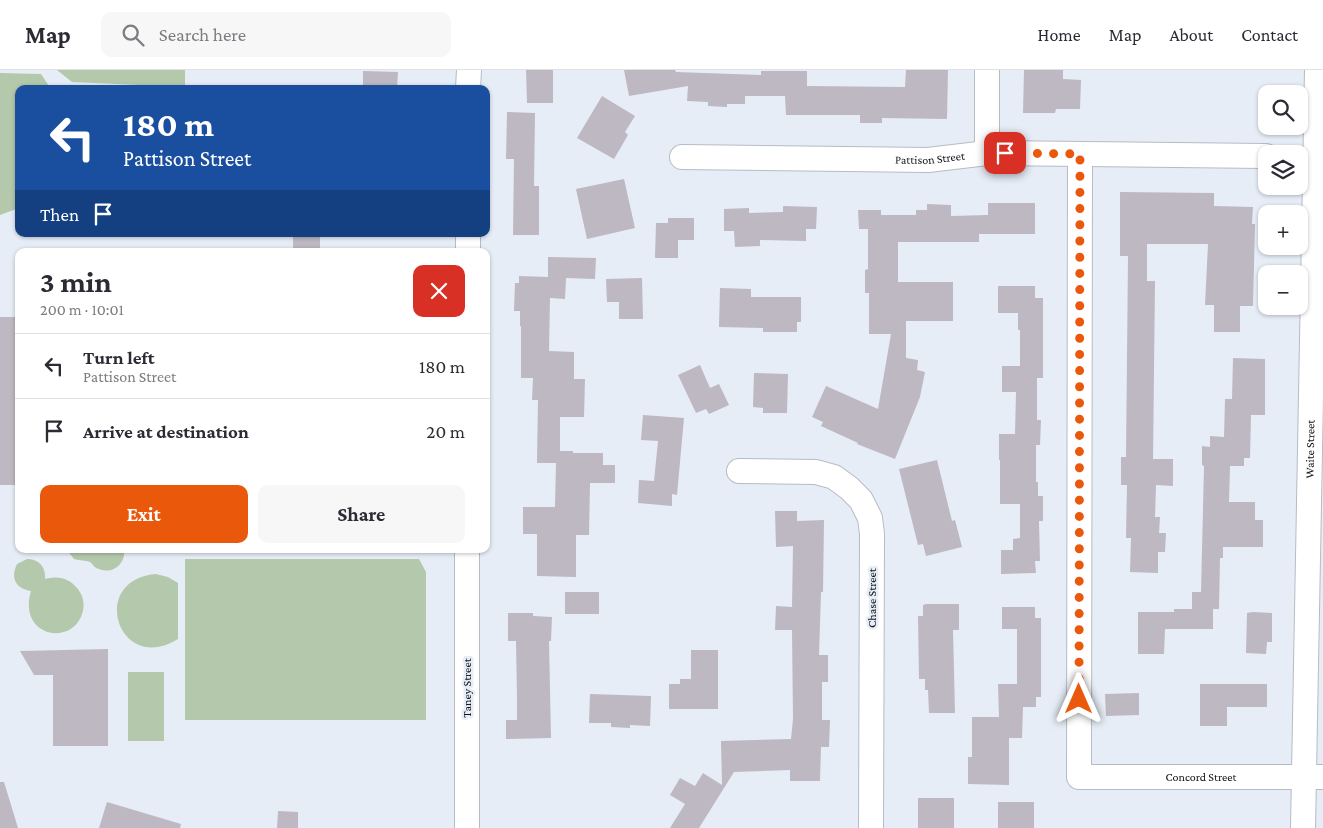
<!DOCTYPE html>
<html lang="en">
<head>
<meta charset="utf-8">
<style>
  body { margin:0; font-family:"Crimson Pro",serif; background:#f7f7f7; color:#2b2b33; height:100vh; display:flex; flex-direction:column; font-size:19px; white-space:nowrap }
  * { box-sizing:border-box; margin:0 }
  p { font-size:16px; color:#7c7c81 }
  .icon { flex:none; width:28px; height:28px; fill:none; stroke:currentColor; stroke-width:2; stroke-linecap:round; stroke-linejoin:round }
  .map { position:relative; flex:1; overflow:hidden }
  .sheet { position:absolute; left:15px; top:178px; width:475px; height:305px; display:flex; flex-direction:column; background:#fff; border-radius:10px; box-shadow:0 1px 4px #0004 }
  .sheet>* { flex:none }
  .banner { position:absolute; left:15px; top:15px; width:475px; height:152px; border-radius:10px; box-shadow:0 1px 4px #0004; background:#1a4fa0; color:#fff; overflow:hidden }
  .controls { position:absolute; left:1258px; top:15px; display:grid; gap:10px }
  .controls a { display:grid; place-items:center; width:50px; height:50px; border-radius:10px; background:#fff; box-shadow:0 1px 4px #0004; font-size:25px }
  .pin { position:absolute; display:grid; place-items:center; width:42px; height:42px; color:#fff; margin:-21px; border-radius:10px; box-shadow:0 2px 8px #0006 }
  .me { position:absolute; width:55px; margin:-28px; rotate:0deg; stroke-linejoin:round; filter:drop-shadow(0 0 4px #0008) }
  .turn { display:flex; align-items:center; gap:18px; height:105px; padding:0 25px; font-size:22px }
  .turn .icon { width:65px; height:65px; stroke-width:2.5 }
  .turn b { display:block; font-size:35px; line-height:42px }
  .then { display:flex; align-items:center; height:48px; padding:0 25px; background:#0003; gap:10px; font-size:19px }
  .round { display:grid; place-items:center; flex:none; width:52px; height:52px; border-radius:10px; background:#f7f7f7 }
  .overview { display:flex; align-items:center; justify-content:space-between; height:85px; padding:0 25px }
  h1 { font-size:30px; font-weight:700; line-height:38px }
  .primary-button { display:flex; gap:10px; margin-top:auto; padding:10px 25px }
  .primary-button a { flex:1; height:58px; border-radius:10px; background:#ea580c; color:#fff; font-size:20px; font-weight:700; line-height:58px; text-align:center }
  .primary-button a+a { background:#f7f7f7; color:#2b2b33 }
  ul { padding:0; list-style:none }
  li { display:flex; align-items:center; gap:15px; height:65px; padding:0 25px; border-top:1px solid #e1e1e2 }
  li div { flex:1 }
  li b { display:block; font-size:19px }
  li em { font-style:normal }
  header { display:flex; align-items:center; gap:30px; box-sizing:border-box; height:70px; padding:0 25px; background:#fff; border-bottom:1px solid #e1e1e2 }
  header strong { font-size:24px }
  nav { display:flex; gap:28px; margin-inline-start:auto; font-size:18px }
  .search { width:350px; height:45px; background:#f7f7f7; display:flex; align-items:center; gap:12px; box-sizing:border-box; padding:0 18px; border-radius:10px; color:#7c7c81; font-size:19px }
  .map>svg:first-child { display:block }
  .green { fill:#b4c9ab }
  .building { fill:#bdb8c1 }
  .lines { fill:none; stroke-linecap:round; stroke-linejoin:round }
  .minor-casing { stroke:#b6bcc4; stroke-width:26 }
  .minor { stroke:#fff; stroke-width:24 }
  .route { stroke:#ea580c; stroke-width:9; stroke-dasharray:0 16.2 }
  .labels { text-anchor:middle; stroke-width:5; stroke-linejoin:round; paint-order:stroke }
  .street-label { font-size:12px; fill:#111316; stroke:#e6edf6 }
</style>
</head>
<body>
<header>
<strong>Map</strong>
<div class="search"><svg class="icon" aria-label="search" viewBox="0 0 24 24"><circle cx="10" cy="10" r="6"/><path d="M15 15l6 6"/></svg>Search here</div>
<nav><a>Home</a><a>Map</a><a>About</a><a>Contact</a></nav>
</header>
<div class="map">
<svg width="1323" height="758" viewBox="0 0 1323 758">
  <rect width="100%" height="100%" fill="#e6edf6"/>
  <path class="green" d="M 57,0 L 185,0 L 185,17 L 72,12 Z
    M 0,3 L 41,4 L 51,19 L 19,19 L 19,138 L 0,145 Z
    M 66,479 L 124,479 C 126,493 114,505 99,499 C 94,498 93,494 90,492 C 86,490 79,491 74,489 Z
    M 27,489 C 39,489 46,497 45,509 C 57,506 67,507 76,517 C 82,523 85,532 83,541 C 74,578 17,567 31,521 C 16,519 10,508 17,494 Z
    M 185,489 L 419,489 L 426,502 L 426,650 L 185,650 Z
    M 156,504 L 168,507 L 178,513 L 178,569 C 119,606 87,510 156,504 Z
    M 128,602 L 164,602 L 164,671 L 128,671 Z"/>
  <path class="building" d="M 526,0 L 553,0 L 553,33 L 527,33 Z
    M 624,0 L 675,0 L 676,2 L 761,5 L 761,1 L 807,1 L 807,16 L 905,17 L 906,0 L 948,0 L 947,49 L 882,48 L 882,53 L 860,53 L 860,45 L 786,45 L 785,26 L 745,26 L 745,34 L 727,34 L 727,37 L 708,36 L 708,32 L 687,31 L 688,16 L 629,26 Z
    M 1024,0 L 1063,0 L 1063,9 L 1081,10 L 1080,39 L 1056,39 L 1055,43 L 1023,43 Z
    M 363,1 L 398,2 L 397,19 L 363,19 Z
    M 602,26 L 635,46 L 625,62 L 628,65 L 614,89 L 577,68 Z
    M 507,42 L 535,43 L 534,116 L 539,116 L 539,165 L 513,165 L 514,89 L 506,89 Z
    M 624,109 L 635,158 L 587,169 L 576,119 Z
    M 1120,122 L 1214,123 L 1214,136 L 1253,137 L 1252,154 L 1255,154 L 1253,236 L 1240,236 L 1240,262 L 1214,262 L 1214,235 L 1205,235 L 1208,174 L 1147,174 L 1147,211 L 1155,211 L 1153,389 L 1173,389 L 1173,416 L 1156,415 L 1155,447 L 1160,447 L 1159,463 L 1166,463 L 1165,482 L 1158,482 L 1158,503 L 1130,502 L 1131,468 L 1126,468 L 1127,415 L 1121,415 L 1121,387 L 1126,387 L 1128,186 L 1120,186 Z
    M 988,133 L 1035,133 L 1035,164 L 979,164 L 979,172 L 898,172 L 898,212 L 953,212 L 953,251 L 906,251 L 906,288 L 918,290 L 917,300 L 925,302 L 920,327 L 895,389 L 857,374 L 858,373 L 821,356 L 823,352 L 812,347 L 826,316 L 878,339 L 891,264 L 869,264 L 869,223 L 865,223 L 865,200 L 868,199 L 868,159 L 859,159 L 858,140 L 881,140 L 881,145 L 916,145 L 916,140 L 927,140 L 927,134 L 951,135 L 951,146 L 988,145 Z
    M 783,136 L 817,137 L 816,159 L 806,159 L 806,171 L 760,170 L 760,176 L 735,177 L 734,161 L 724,161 L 724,139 L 749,138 L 749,143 L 783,142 Z
    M 668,148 L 694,148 L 694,170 L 678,170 L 678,188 L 655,188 L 656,153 L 668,153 Z
    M 293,164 L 320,164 L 320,181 L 293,181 Z
    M 548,187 L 596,188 L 595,209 L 566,208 L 565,229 L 550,228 L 549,281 L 574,282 L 574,309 L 585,309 L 584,347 L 560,347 L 560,381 L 573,381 L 573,383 L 603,383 L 603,395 L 615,395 L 615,413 L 590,413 L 589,465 L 576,465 L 576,507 L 537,506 L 537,464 L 523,464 L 523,437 L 555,437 L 556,393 L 537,393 L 538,330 L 532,330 L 533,308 L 521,308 L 521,256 L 520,256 L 520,241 L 514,241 L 515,213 L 519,213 L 519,206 L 548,207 Z
    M 642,208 L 643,249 L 619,249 L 619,232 L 607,232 L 606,209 Z
    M 998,216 L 1035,216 L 1035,228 L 1043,228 L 1043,308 L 1037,308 L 1037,350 L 1041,350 L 1040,375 L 1036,375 L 1036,412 L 1038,412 L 1038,426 L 1043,426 L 1043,451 L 1039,451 L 1040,491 L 1035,491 L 1036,503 L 1001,504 L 1001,480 L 1013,480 L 1013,469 L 1020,468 L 1020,434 L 1000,434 L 1000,390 L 999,390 L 999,364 L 1015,364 L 1016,322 L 1002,322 L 1002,296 L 1020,296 L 1020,260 L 1018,260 L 1018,243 L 998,243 Z
    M 720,218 L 751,219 L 751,227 L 801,227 L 801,252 L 797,252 L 797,262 L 763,262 L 763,258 L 719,257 Z
    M 0,247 L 19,247 L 19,415 L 0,415 Z
    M 1233,288 L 1265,289 L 1265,345 L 1251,345 L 1250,388 L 1244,388 L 1244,396 L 1230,396 L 1229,432 L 1255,432 L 1255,450 L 1263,450 L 1263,477 L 1223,477 L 1223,488 L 1220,488 L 1219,539 L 1213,539 L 1213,559 L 1165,559 L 1164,584 L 1138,584 L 1138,542 L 1174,542 L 1174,539 L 1192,539 L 1192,522 L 1201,522 L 1204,396 L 1202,395 L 1202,376 L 1210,377 L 1210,366 L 1224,367 L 1225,329 L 1232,329 Z
    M 700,295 L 710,318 L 719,314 L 729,335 L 709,344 L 706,339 L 696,343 L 678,305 Z
    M 754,303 L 788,304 L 787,343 L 763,343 L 763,338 L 753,337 Z
    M 643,345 L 684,348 L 677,425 L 672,424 L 672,436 L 638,433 L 639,410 L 654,411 L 658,371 L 641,370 Z
    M 937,390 L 952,451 L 955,450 L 962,477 L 926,486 L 923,474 L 918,475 L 899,399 Z
    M 775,441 L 797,441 L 797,451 L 824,450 L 823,522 L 821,522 L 819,585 L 828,585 L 828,612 L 822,612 L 822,650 L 830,650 L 829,677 L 821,677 L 820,711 L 790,711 L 790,700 L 734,702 L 699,758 L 670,758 L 685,734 L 670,725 L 680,708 L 695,716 L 703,703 L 722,715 L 721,671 L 791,669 L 793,649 L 792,560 L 775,560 L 776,536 L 792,537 L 793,476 L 776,477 Z
    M 565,522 L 599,522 L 599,544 L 565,544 Z
    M 926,534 L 959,534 L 959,560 L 953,560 L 955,643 L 929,643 L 928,620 L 925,620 L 925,609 L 919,609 L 918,546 L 923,546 L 923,535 Z
    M 1002,537 L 1035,537 L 1035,548 L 1041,548 L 1041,627 L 1036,627 L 1036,637 L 1023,637 L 1022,668 L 1009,668 L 1009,715 L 968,714 L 968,687 L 972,687 L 972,647 L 999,647 L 998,614 L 1017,614 L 1017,559 L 1002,559 Z
    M 1253,542 L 1272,543 L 1272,572 L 1267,572 L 1266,584 L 1246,583 L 1247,543 Z
    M 508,543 L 533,543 L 533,546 L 552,547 L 551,571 L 549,571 L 551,668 L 506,669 L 506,650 L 517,650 L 517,627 L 516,571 L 508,571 Z
    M 108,579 L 108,676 L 53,676 L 53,605 L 34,605 L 20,581 Z
    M 691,580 L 718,580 L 718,639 L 669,639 L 669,614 L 680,614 L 680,609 L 691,609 Z
    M 1200,614 L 1267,614 L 1267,637 L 1227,637 L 1227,656 L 1200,656 Z
    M 1139,623 L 1139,645 L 1106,646 L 1105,624 Z
    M 590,624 L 651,626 L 650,656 L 630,655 L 630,658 L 611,657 L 611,653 L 589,653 Z
    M 0,712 L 4,712 L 18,758 L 0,758 Z
    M 918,728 L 954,728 L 954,758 L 918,758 Z
    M 107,732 L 181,754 L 180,758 L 99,758 Z
    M 998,732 L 1034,732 L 1034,758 L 998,758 Z
    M 278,741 L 298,742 L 298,758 L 277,758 Z"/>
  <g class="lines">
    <defs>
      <g id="minor">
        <path d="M 468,19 L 469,0"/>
        <path d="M 987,83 L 987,0"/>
        <path id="s1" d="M 1080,84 L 1079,707 L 1323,707"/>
        <path id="s2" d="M 682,87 L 928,90 L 987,83 L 1266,86"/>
        <path d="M 468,164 L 468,181"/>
        <path d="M 739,401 L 816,402 L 834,407 L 849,418 L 861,430 L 870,448 L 872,464 L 871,758"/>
        <path d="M 467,758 L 467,479"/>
        <path id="s3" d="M 1303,758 L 1317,0"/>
      </g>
    </defs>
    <use href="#minor" class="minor-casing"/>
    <use href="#minor" class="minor"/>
  </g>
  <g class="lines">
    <path class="route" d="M 1005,83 L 1080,84 L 1079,629"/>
  </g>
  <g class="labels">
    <g class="street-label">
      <text dy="4" stroke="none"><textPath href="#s2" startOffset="248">Pattison Street</textPath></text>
      <text dy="4" stroke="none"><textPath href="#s3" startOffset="379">Waite Street</textPath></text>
      <text transform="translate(872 528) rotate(-90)" y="4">Chase Street</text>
      <text transform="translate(467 618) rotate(-90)" y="4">Taney Street</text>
      <text dy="4" stroke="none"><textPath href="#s1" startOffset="745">Concord Street</textPath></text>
    </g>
  </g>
</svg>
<div class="controls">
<a><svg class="icon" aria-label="search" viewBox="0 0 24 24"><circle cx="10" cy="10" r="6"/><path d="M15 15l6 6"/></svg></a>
<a><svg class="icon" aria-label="layers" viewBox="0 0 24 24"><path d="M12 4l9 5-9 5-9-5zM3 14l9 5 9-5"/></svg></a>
<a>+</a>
<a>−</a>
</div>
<div class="pin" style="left:1005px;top:83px;background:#d93025"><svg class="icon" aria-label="arrive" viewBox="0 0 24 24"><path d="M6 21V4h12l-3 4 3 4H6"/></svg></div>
<svg class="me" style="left:1079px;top:629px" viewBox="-20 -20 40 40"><path d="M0-17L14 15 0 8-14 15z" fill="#ea580c" stroke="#fff" stroke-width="4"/></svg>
<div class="banner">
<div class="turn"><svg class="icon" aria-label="left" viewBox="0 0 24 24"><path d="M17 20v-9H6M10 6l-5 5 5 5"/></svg><div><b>180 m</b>Pattison Street</div></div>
<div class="then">Then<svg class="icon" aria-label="arrive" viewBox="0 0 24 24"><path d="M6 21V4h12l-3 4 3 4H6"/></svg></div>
</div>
<section class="sheet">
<div class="overview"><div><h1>3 min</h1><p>200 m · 10:01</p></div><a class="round" style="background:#d93025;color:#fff"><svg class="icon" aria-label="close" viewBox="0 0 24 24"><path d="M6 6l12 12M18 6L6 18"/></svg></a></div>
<ul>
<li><svg class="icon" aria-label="left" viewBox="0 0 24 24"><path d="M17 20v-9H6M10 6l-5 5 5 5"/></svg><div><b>Turn left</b><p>Pattison Street</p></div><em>180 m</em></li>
<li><svg class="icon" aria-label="arrive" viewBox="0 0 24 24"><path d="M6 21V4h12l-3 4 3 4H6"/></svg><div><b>Arrive at destination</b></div><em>20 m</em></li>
</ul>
<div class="primary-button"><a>Exit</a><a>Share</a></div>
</section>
</div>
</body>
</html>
